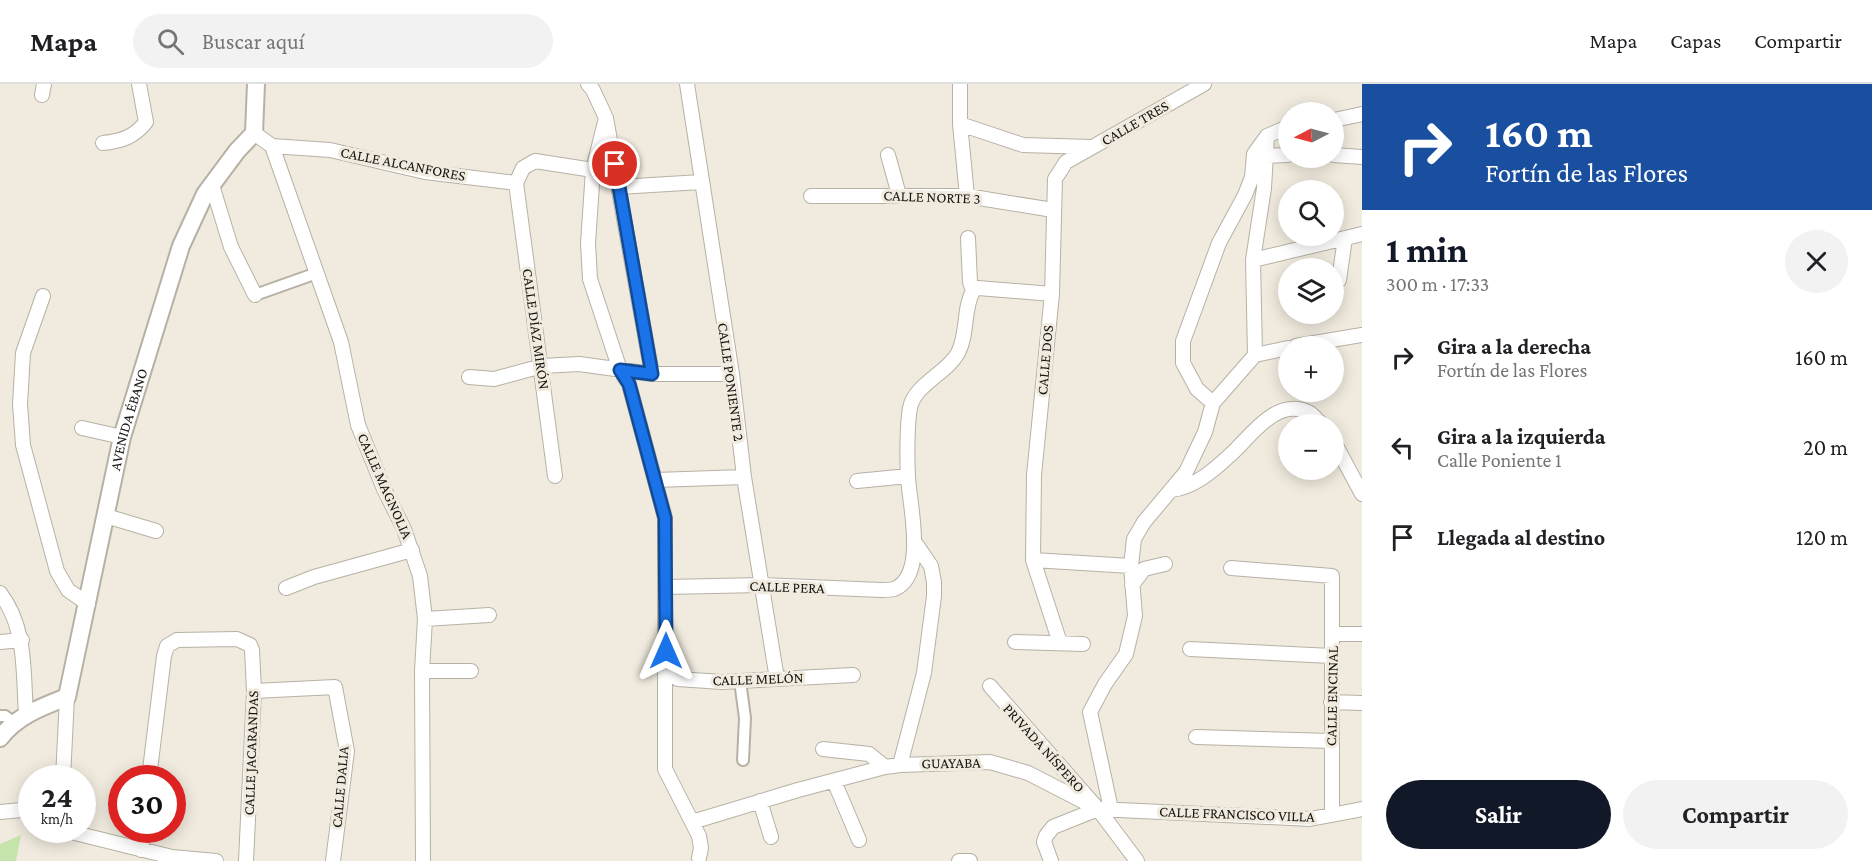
<!DOCTYPE html>
<html lang="es">
<head>
<meta charset="utf-8">
<style>
  body { margin:0; font-family:"Crimson Pro",serif; background:#f2f2f2; color:#202124; height:100vh; display:flex; flex-direction:column; font-size:22px; white-space:nowrap }
  * { box-sizing:border-box; margin:0 }
  p { font-size:20px; color:#757577 }
  .icon { flex:none; width:33px; height:33px; fill:none; stroke:currentColor; stroke-width:2; stroke-linecap:round; stroke-linejoin:round }
  .map { position:relative; flex:1; overflow:hidden }
  .panel { display:flex; flex-direction:column; background:#fff; width:510px }
  .panel>* { flex:none }
  .banner { background:#1a4fa0; color:#fff; overflow:hidden }
  .needle { width:39px; rotate:264deg }
  .buttons { position:absolute; left:1278px; top:18px; display:grid; gap:12px }
  .buttons a { display:grid; place-items:center; width:66px; height:66px; border-radius:50%; background:#fff; box-shadow:0 3px 15px #0003; font-size:30px }
  .speed { position:absolute; left:18px; top:681px; display:flex; gap:12px; font-size:30px; font-weight:700; text-align:center }
  .speed>* { display:grid; place-content:center; width:78px; height:78px; border-radius:50%; background:#fff; box-shadow:0 3px 15px #0003; line-height:1 }
  .speed small { font-size:15px; font-weight:400 }
  .speed .limit { border:9px solid #d22; background:#fff; color:#111 }
  .pin { position:absolute; display:grid; place-items:center; width:51px; height:51px; color:#fff; margin:-26px; border:3px solid #fff; border-radius:50%; box-shadow:0 2px 6px #0007 }
  .me { position:absolute; width:66px; margin:-33px; rotate:0deg; stroke-linejoin:round; filter:drop-shadow(0 0 4px #0008) }
  .turn { display:flex; align-items:center; gap:21px; height:126px; padding:0 24px; font-size:27px }
  .turn .icon { width:78px; height:78px; stroke-width:2.5 }
  .turn b { display:block; font-size:42px; line-height:51px }
  .round { display:grid; place-items:center; flex:none; width:63px; height:63px; border-radius:32px; background:#f2f2f2 }
  .summary { display:flex; align-items:center; justify-content:space-between; height:102px; padding:0 24px }
  h1 { font-size:36px; font-weight:700; line-height:45px; color:#111827 }
  .action { display:flex; gap:12px; margin-top:auto; padding:12px 24px }
  .action a { flex:1; height:69px; border-radius:36px; background:#111827; color:#fff; font-size:24px; font-weight:700; line-height:69px; text-align:center }
  .action a+a { background:#f2f2f2; color:#202124 }
  ul { padding:0; list-style:none }
  li { display:flex; align-items:center; gap:18px; height:90px; padding:0 24px }
  li div { flex:1 }
  li b { display:block; font-size:22px }
  li em { font-style:normal }
  header { display:flex; align-items:center; gap:36px; box-sizing:border-box; height:84px; padding:0 30px; background:#fff; border-bottom:2px solid #e0e0e0 }
  header strong { font-size:28px }
  nav { display:flex; gap:33px; margin-inline-start:auto; font-size:21px }
  .search { width:420px; height:54px; background:#f2f2f2; display:flex; align-items:center; gap:15px; box-sizing:border-box; padding:0 21px; border-radius:33px; color:#757577; font-size:22px }
  main { display:flex; flex:1; min-height:0 }
  .map>svg:first-child { display:block }
  .green { fill:#c5e5ac }
  .lines { fill:none; stroke-linecap:round; stroke-linejoin:round }
  .pedestrian-casing { stroke:#b7b1a5; stroke-width:14 }
  .minor-casing { stroke:#b7b1a5; stroke-width:16 }
  .tertiary-casing { stroke:#b7b1a5; stroke-width:20 }
  .pedestrian { stroke:#fff; stroke-width:10 }
  .minor { stroke:#fff; stroke-width:14 }
  .tertiary { stroke:#fff; stroke-width:16 }
  .route-casing { stroke:#114b97; stroke-width:15 }
  .route { stroke:#1a73e8; stroke-width:10 }
  .labels { text-anchor:middle; stroke-width:6; stroke-linejoin:round; paint-order:stroke }
  .street-label { font-size:15px; fill:#181612; stroke:#f1ebdf }
</style>
</head>
<body>
<header>
<strong>Mapa</strong>
<div class="search"><svg class="icon" aria-label="search" viewBox="0 0 24 24"><circle cx="10" cy="10" r="6"/><path d="M15 15l6 6"/></svg>Buscar aquí</div>
<nav><a>Mapa</a><a>Capas</a><a>Compartir</a></nav>
</header>
<main>
<div class="map">
<svg width="1362" height="777" viewBox="0 0 1362 777">
  <rect width="100%" height="100%" fill="#f1ebdf"/>
  <path class="green" d="M 21,751 L 16,777 L 0,777 L 0,760 Z"/>
  <g class="lines">
    <defs>
      <path id="pedestrian" d="M 255,211 L 317,189
        M 740,597 L 745,634 L 743,676
        M 0,632 L 5,632 L 14,639"/>
      <path id="minor" d="M 588,0 L 593,6 L 606,34 L 652,290
        M 687,0 L 732,290 L 744,393 L 777,595
        M 960,0 L 960,40 L 967,112
        M 42,11 L 44,0
        M 606,34 L 593,86 L 588,159 L 590,195 L 620,286 L 629,300 L 665,434 L 665,685 L 699,752 L 701,764 L 699,774
        M 1334,36 L 1362,30
        M 960,40 L 1023,61 L 1091,63
        M 254,49 L 272,62 L 341,258 L 358,341 L 384,405 L 404,445 L 420,492 L 425,535 L 422,587 L 423,777
        M 103,59 C 122,57 134,53 146,38 L 139,0
        M 272,62 L 330,66 L 425,88 L 516,99
        M 888,71 L 899,111
        M 1334,71 L 1362,73
        M 1266,72 L 1288,71
        M 516,99 L 555,392
        M 516,99 L 523,84 L 535,77 L 593,86
        M 212,101 L 231,163 L 255,211
        M 619,103 L 701,98
        M 811,112 L 967,112 L 1053,126
        M 968,154 L 970,198 L 973,207
        M 1253,176 L 1362,150
        M 1339,196 L 1345,154
        M 973,207 L 978,204 L 1052,210
        M 43,212 L 23,269 L 20,320 L 23,361 L 57,487 L 68,506 L 88,520
        M 1296,262 L 1362,251
        M 1255,271 L 1253,176 L 1264,104 L 1267,52
        M 469,293 L 494,295 L 542,282 L 579,280 L 652,290 L 732,290
        M 1213,319 L 1197,305 L 1183,279 L 1183,257 L 1219,159 L 1245,111 L 1252,93 L 1254,70 L 1267,52 L 1288,43
        M 82,344 L 122,353
        M 1334,358 L 1362,410
        M 655,396 L 744,393
        M 857,397 L 908,392
        M 1171,406 C 1193,404 1213,387 1229,372 C 1250,354 1275,313 1308,328 C 1313,330 1317,336 1321,340
        M 106,432 L 156,447
        M 1033,476 L 1131,482
        M 1231,484 L 1332,492 L 1332,731
        M 1132,501 L 1144,485 L 1165,480
        M 665,503 L 762,501 L 881,506 C 885,506 891,506 894,505 C 928,492 909,419 908,393 C 907,375 907,340 910,324 C 914,301 947,289 958,269 C 968,250 963,225 973,207
        M 286,504 L 314,493 L 412,466
        M 0,509 C 27,544 23,589 26,630
        M 425,535 L 489,531
        M 1333,550 L 1362,550
        M 0,558 L 22,556
        M 1015,558 L 1083,560
        M 1060,559 L 1033,476 L 1034,391 L 1052,210 L 1055,95 L 1066,78 L 1204,0
        M 1190,565 L 1332,572
        M 422,587 L 471,587
        M 666,588 L 678,595 L 722,598 L 853,591
        M 990,602 L 1098,725 L 1137,777
        M 254,607 L 335,603 L 347,667 L 333,777
        M 1331,618 L 1362,619
        M 1196,653 L 1331,657
        M 823,665 L 869,670 L 885,683
        M 900,681 L 924,589 L 934,512 L 934,498 L 931,482 L 916,460
        M 63,694 L 67,613
        M 149,694 L 164,572 L 167,562 L 177,556 L 237,555 L 250,561 L 252,566 L 254,607 L 246,777
        M 834,697 L 859,756
        M 760,717 L 771,753
        M 1111,725 L 1090,628 L 1105,600 L 1126,570 L 1135,532 L 1131,482 L 1134,455 L 1144,438 L 1186,388 L 1205,348 L 1213,319 L 1255,271 L 1288,264
        M 0,728 L 32,725
        M 692,738 L 798,706 L 885,683 L 900,681 L 990,678 L 1028,689 L 1098,725 L 1310,735 L 1362,725
        M 71,746 L 75,749 L 172,773 L 216,777
        M 141,766 L 143,746
        M 959,777 L 970,777
        M 1051,777 L 1044,758 L 1046,752 L 1053,743 L 1098,725"/>
      <g id="tertiary">
        <path id="s1" d="M 0,654 C 17,632 41,623 67,613 L 122,353 L 181,162 L 205,110 L 237,67 L 254,49 L 256,0"/>
      </g>
    </defs>
    <use href="#pedestrian" class="pedestrian-casing"/>
    <use href="#minor" class="minor-casing"/>
    <use href="#tertiary" class="tertiary-casing"/>
    <use href="#pedestrian" class="pedestrian"/>
    <use href="#minor" class="minor"/>
    <use href="#tertiary" class="tertiary"/>
  </g>
  <g class="lines">
    <defs>
      <path id="route" d="M 615,80 L 652,290 L 620,286 L 629,300 L 665,434 L 666,567"/>
    </defs>
    <use href="#route" class="route-casing"/>
    <use href="#route" class="route"/>
  </g>
  <g class="labels">
    <g class="street-label">
      <text transform="translate(1135 39) rotate(-30)" y="5">CALLE TRES</text>
      <text transform="translate(403 80) rotate(11)" y="5">CALLE ALCANFORES</text>
      <text transform="translate(932 113) rotate(2)" y="5">CALLE NORTE 3</text>
      <text transform="translate(536 245) rotate(82)" y="5">CALLE DÍAZ MIRÓN</text>
      <text transform="translate(1045 276) rotate(-85)" y="5">CALLE DOS</text>
      <text transform="translate(731 298) rotate(82)" y="5">CALLE PONIENTE 2</text>
      <text dy="5" stroke="none"><textPath href="#s1" startOffset="364">AVENIDA ÉBANO</textPath></text>
      <text transform="translate(385 402) rotate(66)" y="5">CALLE MAGNOLIA</text>
      <text transform="translate(787 503) rotate(2)" y="5">CALLE PERA</text>
      <text transform="translate(758 595) rotate(-2)" y="5">CALLE MELÓN</text>
      <text transform="translate(1332 612) rotate(-89)" y="5">CALLE ENCINAL</text>
      <text transform="translate(1044 664) rotate(48)" y="5">PRIVADA NÍSPERO</text>
      <text transform="translate(251 669) rotate(-88)" y="5">CALLE JACARANDAS</text>
      <text transform="translate(951 679) rotate(-1)" y="5">GUAYABA</text>
      <text transform="translate(340 703) rotate(-85)" y="5">CALLE DALIA</text>
      <text transform="translate(1237 730) rotate(2)" y="5">CALLE FRANCISCO VILLA</text>
    </g>
  </g>
</svg>
<div class="buttons">
<a><svg class="needle" viewBox="-14 -14 28 28"><path d="M0-13l5 13h-10z" fill="#e53935"/><path d="M0 13l5-13h-10z" fill="#757577"/></svg></a>
<a><svg class="icon" aria-label="search" viewBox="0 0 24 24"><circle cx="10" cy="10" r="6"/><path d="M15 15l6 6"/></svg></a>
<a><svg class="icon" aria-label="layers" viewBox="0 0 24 24"><path d="M12 4l9 5-9 5-9-5zM3 14l9 5 9-5"/></svg></a>
<a>+</a>
<a>−</a>
</div>
<div class="speed"><div>24<small>km/h</small></div><div class="limit">30</div></div>
<div class="pin" style="left:615px;top:80px;background:#d93025"><svg class="icon" aria-label="arrive" viewBox="0 0 24 24"><path d="M6 21V4h12l-3 4 3 4H6"/></svg></div>
<svg class="me" style="left:666px;top:567px" viewBox="-20 -20 40 40"><path d="M0-17L14 15 0 8-14 15z" fill="#1a73e8" stroke="#fff" stroke-width="4"/></svg>
</div>
<section class="panel">
<div class="banner">
<div class="turn"><svg class="icon" aria-label="right" viewBox="0 0 24 24"><path d="M7 20v-9h11M14 6l5 5-5 5"/></svg><div><b>160 m</b>Fortín de las Flores</div></div>
</div>
<div class="summary"><div><h1>1 min</h1><p>300 m · 17:33</p></div><a class="round"><svg class="icon" aria-label="close" viewBox="0 0 24 24"><path d="M6 6l12 12M18 6L6 18"/></svg></a></div>
<ul>
<li><svg class="icon" aria-label="right" viewBox="0 0 24 24"><path d="M7 20v-9h11M14 6l5 5-5 5"/></svg><div><b>Gira a la derecha</b><p>Fortín de las Flores</p></div><em>160 m</em></li>
<li><svg class="icon" aria-label="left" viewBox="0 0 24 24"><path d="M17 20v-9H6M10 6l-5 5 5 5"/></svg><div><b>Gira a la izquierda</b><p>Calle Poniente 1</p></div><em>20 m</em></li>
<li><svg class="icon" aria-label="arrive" viewBox="0 0 24 24"><path d="M6 21V4h12l-3 4 3 4H6"/></svg><div><b>Llegada al destino</b></div><em>120 m</em></li>
</ul>
<div class="action"><a>Salir</a><a>Compartir</a></div>
</section>
</main>
</body>
</html>
